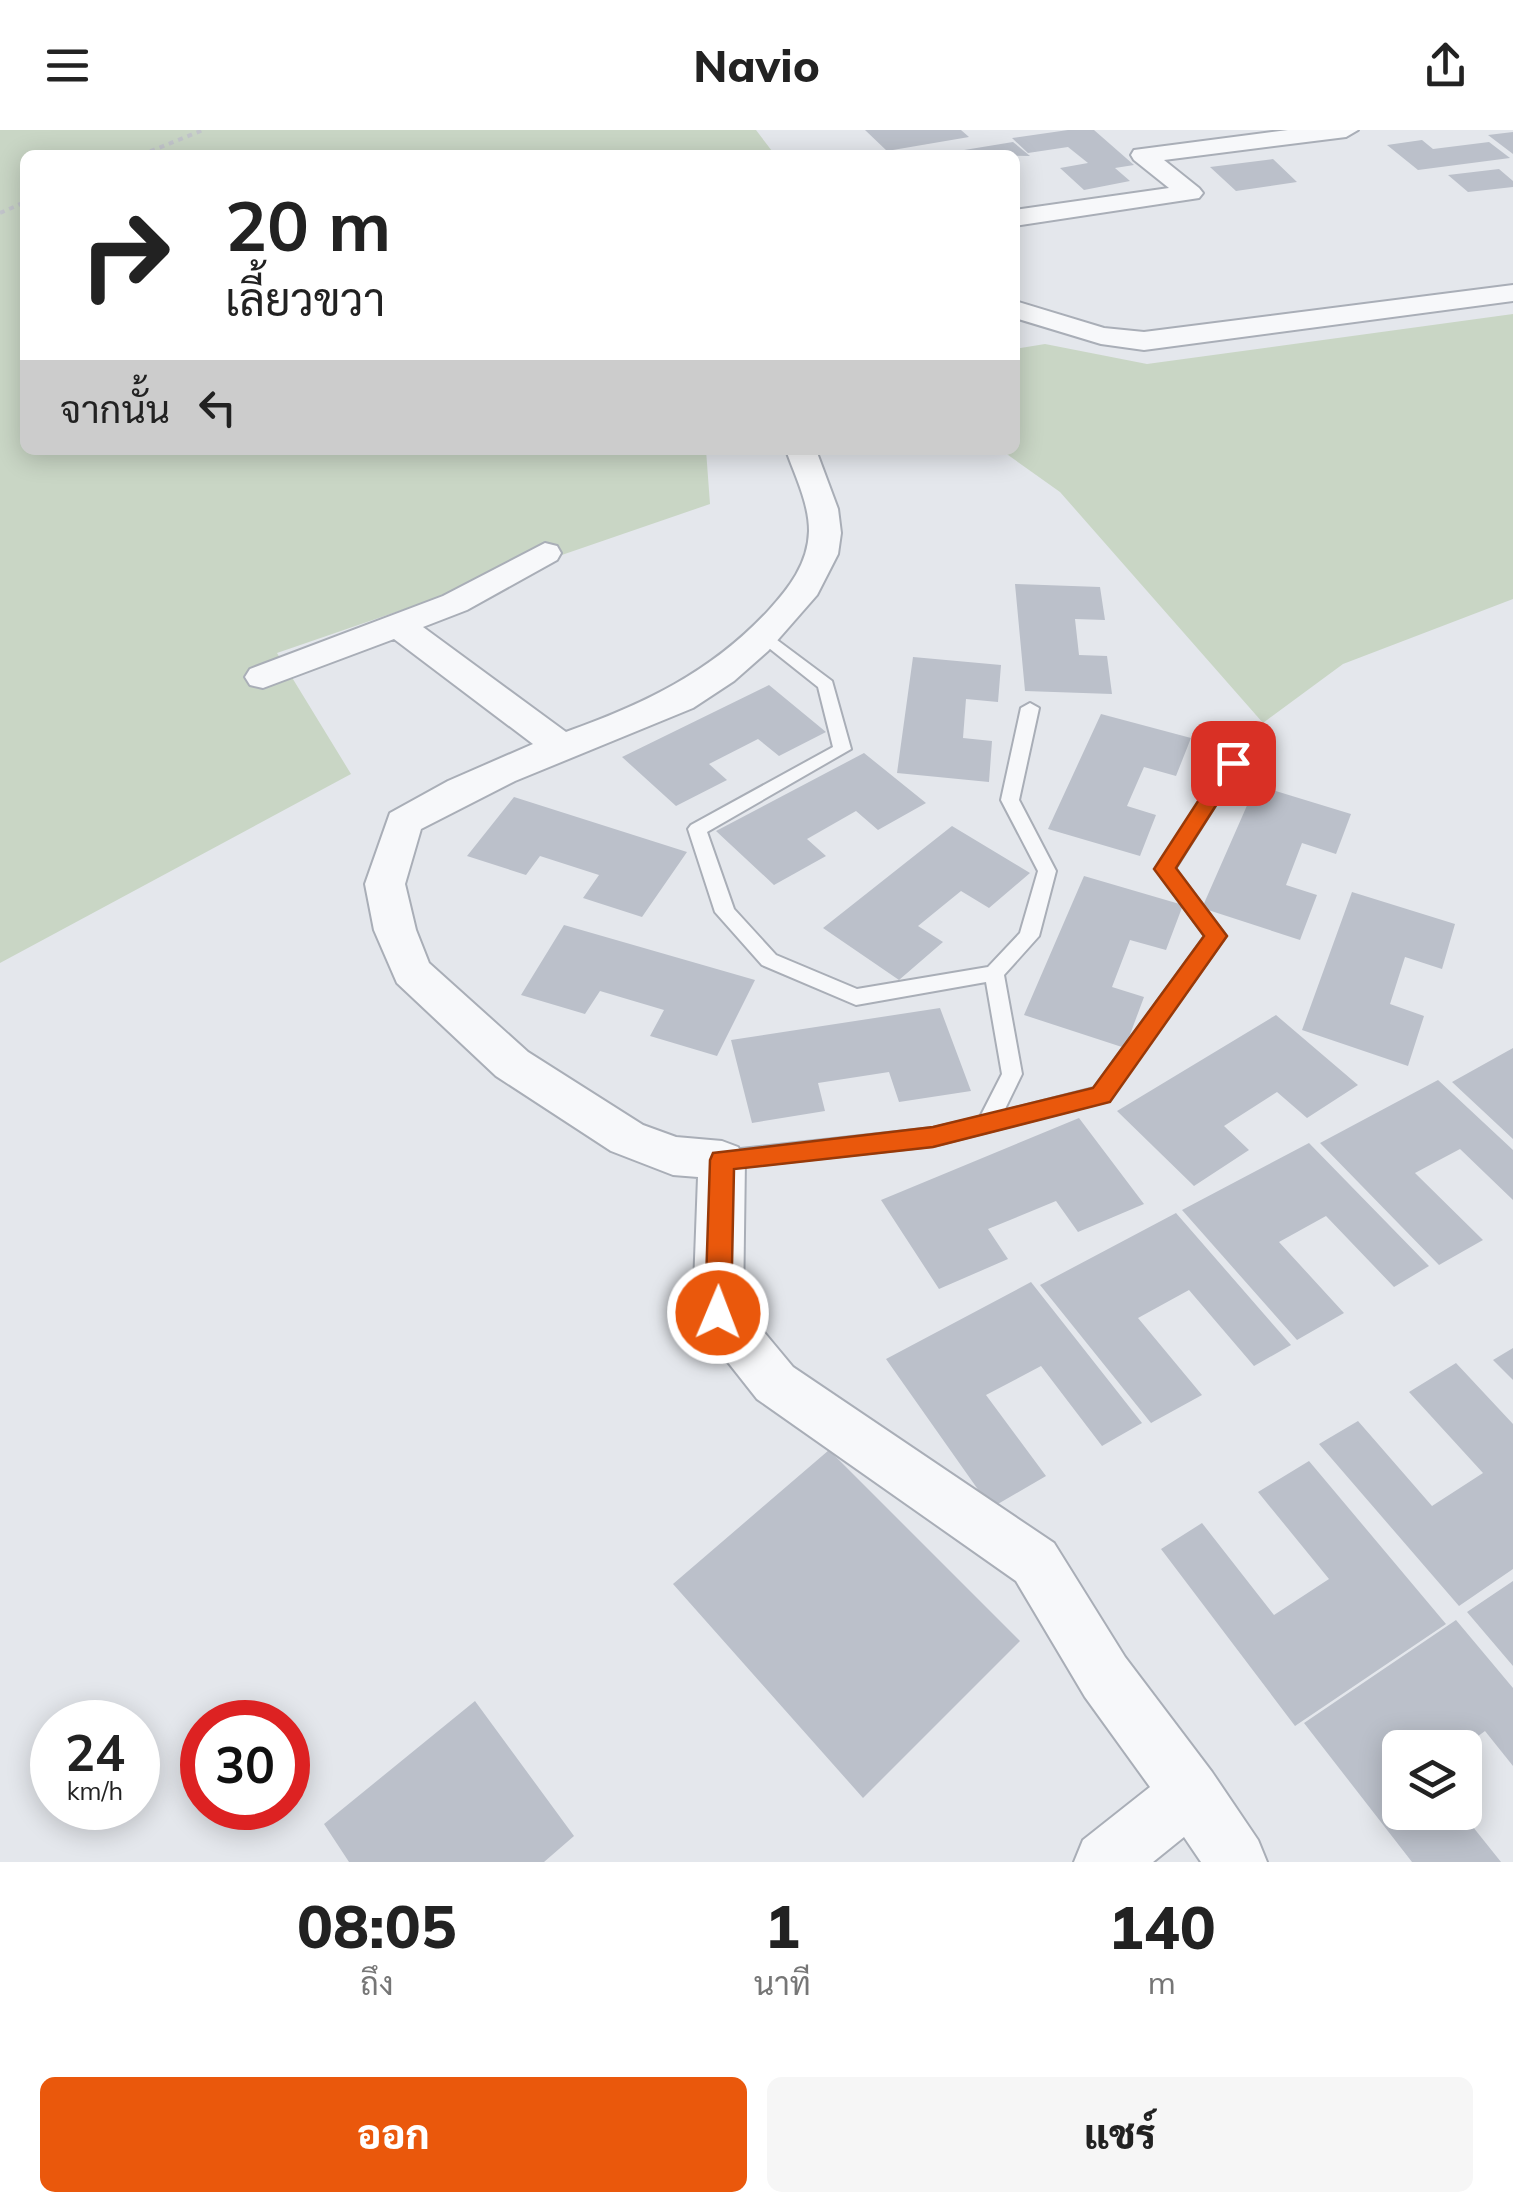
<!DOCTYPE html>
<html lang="th">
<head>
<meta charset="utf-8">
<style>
  body { margin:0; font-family:Mulish,Sarabun,sans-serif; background:#f6f6f6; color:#222; height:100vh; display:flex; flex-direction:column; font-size:38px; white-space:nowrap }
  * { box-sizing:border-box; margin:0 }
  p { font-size:32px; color:#767676 }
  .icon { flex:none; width:55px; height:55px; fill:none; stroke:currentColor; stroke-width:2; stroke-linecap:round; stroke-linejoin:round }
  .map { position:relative; height:1732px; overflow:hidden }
  .details { display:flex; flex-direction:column; background:#fff; flex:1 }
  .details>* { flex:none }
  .hud { position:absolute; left:20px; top:20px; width:1000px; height:305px; border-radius:15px; box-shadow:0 5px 25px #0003; background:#fff; color:#222; overflow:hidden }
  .controls { position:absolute; left:1382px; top:1600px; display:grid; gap:20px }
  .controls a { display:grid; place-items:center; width:100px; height:100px; border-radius:15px; background:#fff; box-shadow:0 5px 25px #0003; font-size:50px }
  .speed { position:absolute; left:30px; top:1570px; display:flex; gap:20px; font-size:50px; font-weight:700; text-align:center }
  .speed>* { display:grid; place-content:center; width:130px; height:130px; border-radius:50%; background:#fff; box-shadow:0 5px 25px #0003; line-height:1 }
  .speed small { font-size:25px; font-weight:400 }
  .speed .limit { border:15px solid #d22; background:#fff; color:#111 }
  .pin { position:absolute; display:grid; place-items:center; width:85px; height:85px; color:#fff; margin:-42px; border-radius:20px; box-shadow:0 5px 15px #0006 }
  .me { position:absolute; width:110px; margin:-55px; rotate:1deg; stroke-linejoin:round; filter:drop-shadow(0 0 8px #0008) }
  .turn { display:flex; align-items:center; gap:35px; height:210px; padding:0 40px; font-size:45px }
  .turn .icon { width:130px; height:130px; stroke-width:2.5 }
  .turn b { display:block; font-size:70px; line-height:85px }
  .then { display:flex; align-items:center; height:95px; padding:0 40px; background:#0003; gap:20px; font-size:38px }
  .eta { display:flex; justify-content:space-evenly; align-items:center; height:170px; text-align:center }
  .eta b { font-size:60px; font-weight:800; line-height:70px }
  .cta { display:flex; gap:20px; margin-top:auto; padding:20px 40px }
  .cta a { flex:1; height:115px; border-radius:15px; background:#ea580c; color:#fff; font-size:40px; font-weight:800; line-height:115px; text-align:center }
  .cta a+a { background:#f6f6f6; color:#222 }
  header { display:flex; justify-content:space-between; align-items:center; height:130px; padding:0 40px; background:#fff; font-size:45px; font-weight:800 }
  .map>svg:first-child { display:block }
  .green { fill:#c9d6c5 }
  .building { fill:#bbc0ca }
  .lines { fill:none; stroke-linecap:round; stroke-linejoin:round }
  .lane-casing { stroke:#a9aeb7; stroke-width:4 }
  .street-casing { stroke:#a9aeb7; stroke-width:4 }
  .path { stroke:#c2c5cb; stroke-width:4; stroke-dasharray:5 5; stroke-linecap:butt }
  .lane { fill:#f7f8fa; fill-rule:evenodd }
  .street { fill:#f7f8fa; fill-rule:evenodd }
  .route { fill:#ea580c; stroke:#983908; stroke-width:2.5 }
</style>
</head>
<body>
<header><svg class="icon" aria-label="menu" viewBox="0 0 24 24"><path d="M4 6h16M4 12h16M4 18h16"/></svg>Navio<svg class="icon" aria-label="share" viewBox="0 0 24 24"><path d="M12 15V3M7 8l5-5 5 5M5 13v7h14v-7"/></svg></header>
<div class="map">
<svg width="1513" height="1732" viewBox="0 0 1513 1732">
  <rect width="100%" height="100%" fill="#e4e7ec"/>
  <path class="green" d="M 0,0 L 756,0 L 775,25 L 25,25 L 25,320 L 706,320 L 710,374 L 277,523 L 351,644 L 0,833 Z
    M 1513,184 L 1513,469 L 1343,534 L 1263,593 L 1060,362 L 1001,320 L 1015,320 L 1015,219 L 1045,214 L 1147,234 Z"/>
  <path class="building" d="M 865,0 L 961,0 L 969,7 L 887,21 Z
    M 1068,0 L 1094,0 L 1134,35 L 1115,38 L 1130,51 L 1084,60 L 1060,38 L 1088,33 L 1068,17 L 1028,23 L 1012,8 Z
    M 1513,2 L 1513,24 L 1488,5 Z
    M 1422,10 L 1433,19 L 1489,12 L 1510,28 L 1418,40 L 1387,15 Z
    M 1013,12 L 1030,26 L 946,25 L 946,23 Z
    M 1273,29 L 1297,52 L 1236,61 L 1210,37 Z
    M 1499,39 L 1513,51 L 1513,57 L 1468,62 L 1448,45 Z
    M 1015,454 L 1100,457 L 1105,490 L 1075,489 L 1079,525 L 1107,526 L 1112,564 L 1025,561 Z
    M 913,527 L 1001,535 L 998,572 L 966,569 L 963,608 L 992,611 L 989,652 L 897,643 Z
    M 769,555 L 826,602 L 779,626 L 758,609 L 709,634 L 727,650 L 676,676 L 622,627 Z
    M 1101,584 L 1191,608 L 1176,646 L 1144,637 L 1127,676 L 1156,685 L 1140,726 L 1048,699 Z
    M 864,623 L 926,673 L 878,700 L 856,681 L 807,709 L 826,726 L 774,755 L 716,701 Z
    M 1256,655 L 1351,684 L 1336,724 L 1302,713 L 1286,755 L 1317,765 L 1300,810 L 1202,778 Z
    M 514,667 L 687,722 L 642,787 L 583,768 L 599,745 L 540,726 L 526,745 L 467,726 Z
    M 952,696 L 1030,743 L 989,778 L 961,761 L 918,796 L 943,812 L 899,850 L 823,798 Z
    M 1084,746 L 1183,775 L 1166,820 L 1130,810 L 1112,857 L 1144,867 L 1125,918 L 1024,885 Z
    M 1352,762 L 1455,794 L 1442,839 L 1405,827 L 1390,874 L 1424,886 L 1408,936 L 1302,900 Z
    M 564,795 L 755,850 L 717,926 L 650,906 L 664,880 L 600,861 L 585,884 L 521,865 Z
    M 940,878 L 971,961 L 899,972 L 889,942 L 818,953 L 825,981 L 752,993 L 731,910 Z
    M 1276,885 L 1358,955 L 1307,988 L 1277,962 L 1224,996 L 1249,1020 L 1194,1056 L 1117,981 Z
    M 1513,918 L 1513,1009 L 1452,952 Z
    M 1438,950 L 1513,1020 L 1513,1070 L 1460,1019 L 1415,1043 L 1483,1110 L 1439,1135 L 1320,1013 Z
    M 1079,988 L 1144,1074 L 1078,1102 L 1056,1071 L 988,1099 L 1008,1129 L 939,1159 L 881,1070 Z
    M 1309,1013 L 1429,1136 L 1394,1157 L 1326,1086 L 1279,1112 L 1344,1183 L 1297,1210 L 1182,1080 Z
    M 1176,1083 L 1291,1215 L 1254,1236 L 1189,1160 L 1138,1188 L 1202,1265 L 1151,1293 L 1040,1155 Z
    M 1031,1152 L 1142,1293 L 1102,1316 L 1041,1236 L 986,1265 L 1046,1346 L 991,1378 L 886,1229 Z
    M 1513,1218 L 1513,1250 L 1493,1230 Z
    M 1456,1233 L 1513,1294 L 1513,1439 L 1459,1476 L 1319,1314 L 1358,1291 L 1432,1376 L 1483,1343 L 1409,1262 Z
    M 829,1320 L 1020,1511 L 863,1668 L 673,1454 Z
    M 1309,1331 L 1446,1494 L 1295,1596 L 1161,1419 L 1202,1393 L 1274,1485 L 1329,1449 L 1258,1362 Z
    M 1513,1451 L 1513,1536 L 1467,1482 Z
    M 1456,1490 L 1513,1558 L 1513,1636 L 1485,1601 L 1462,1618 L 1400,1618 L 1400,1682 L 1461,1682 L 1501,1732 L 1412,1732 L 1304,1593 Z
    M 475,1571 L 574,1706 L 544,1732 L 349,1732 L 324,1694 Z"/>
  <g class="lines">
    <defs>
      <path id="lane" d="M 765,501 L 832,551 L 851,619 L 707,702 L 734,779 L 776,825 L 857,859 L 988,837 L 1020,803 L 1038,741 L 1001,670 L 1021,578 L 1030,573 L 1039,578 L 1019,670 L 1056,741 L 1039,806 L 1004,845 L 1022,944 L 1004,981 L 1094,958 L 1205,806 L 1156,739 L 1227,629 L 1239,629 L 1242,633 L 1175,739 L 1226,806 L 1108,971 L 933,1016 L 722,1039 L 714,1036 L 711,1030 L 714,1024 L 722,1021 L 933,998 L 980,987 L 1002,944 L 986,852 L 856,875 L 762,835 L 715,782 L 688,699 L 691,695 L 833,617 L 818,557 L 759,510 L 757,506 Z"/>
      <path id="street" d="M 1288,0 L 1358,0 L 1346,7 L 1164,30 L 1199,58 L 1203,63 L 1199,68 L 1015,96 L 1015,80 L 1169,58 L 1134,30 L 1131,25 L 1134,20 Z
        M 1513,155 L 1513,171 L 1144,220 L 1101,214 L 1015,188 L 1015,171 L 1104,198 L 1144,202 Z
        M 786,320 L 816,320 L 838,379 L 841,403 L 838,424 L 817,465 L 768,521 L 734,551 L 693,578 L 515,651 L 421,699 L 405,754 L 416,800 L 429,833 L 528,922 L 643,995 L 676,1007 L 722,1011 L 738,1017 L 745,1030 L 743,1177 L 793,1237 L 1054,1413 L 1125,1527 L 1212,1642 L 1258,1710 L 1267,1732 L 1201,1732 L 1184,1707 L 1153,1732 L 1074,1732 L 1083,1710 L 1150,1657 L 1085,1567 L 1016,1451 L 757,1269 L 701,1198 L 693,1183 L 698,1047 L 673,1045 L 611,1021 L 496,946 L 397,853 L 374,800 L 365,754 L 390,683 L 448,651 L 533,614 L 394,509 L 263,558 L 250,555 L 245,547 L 250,539 L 443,466 L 545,413 L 557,416 L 561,423 L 557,430 L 467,480 L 423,497 L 566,602 C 644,574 710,543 768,481 C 789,458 808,434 809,401 C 809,373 795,346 786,320 Z"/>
    </defs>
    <use href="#lane" class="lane-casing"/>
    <use href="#street" class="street-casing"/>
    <path class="path" d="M 141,25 L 203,0
      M 0,83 L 25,72"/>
    <use href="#lane" class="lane"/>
    <use href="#street" class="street"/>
  </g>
  <path class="route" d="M 1233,626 L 1243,633 L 1176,738 L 1227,806 L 1110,972 L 933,1017 L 734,1039 L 731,1183 L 728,1191 L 718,1195 L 709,1191 L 705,1183 L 710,1030 L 713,1023 L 933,997 L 1093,958 L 1204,806 L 1154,739 L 1226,628 Z"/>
</svg>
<div class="controls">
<a><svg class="icon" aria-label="layers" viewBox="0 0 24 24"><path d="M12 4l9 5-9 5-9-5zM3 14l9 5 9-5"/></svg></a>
</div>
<div class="speed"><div>24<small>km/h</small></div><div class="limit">30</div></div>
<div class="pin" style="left:1233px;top:633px;background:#d93025"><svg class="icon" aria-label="arrive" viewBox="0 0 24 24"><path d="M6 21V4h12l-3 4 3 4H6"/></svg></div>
<svg class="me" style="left:718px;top:1183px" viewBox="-20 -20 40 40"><circle r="17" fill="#ea580c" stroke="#fff" stroke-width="3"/><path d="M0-11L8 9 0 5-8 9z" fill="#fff"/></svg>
<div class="hud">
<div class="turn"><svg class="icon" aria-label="right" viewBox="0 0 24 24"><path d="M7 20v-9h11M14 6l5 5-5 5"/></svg><div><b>20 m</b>เลี้ยวขวา</div></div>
<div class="then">จากนั้น<svg class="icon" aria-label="left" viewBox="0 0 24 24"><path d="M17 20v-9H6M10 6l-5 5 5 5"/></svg></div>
</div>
</div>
<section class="details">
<div class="eta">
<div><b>08:05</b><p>ถึง</p></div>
<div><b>1</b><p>นาที</p></div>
<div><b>140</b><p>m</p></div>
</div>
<div class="cta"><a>ออก</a><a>แชร์</a></div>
</section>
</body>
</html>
